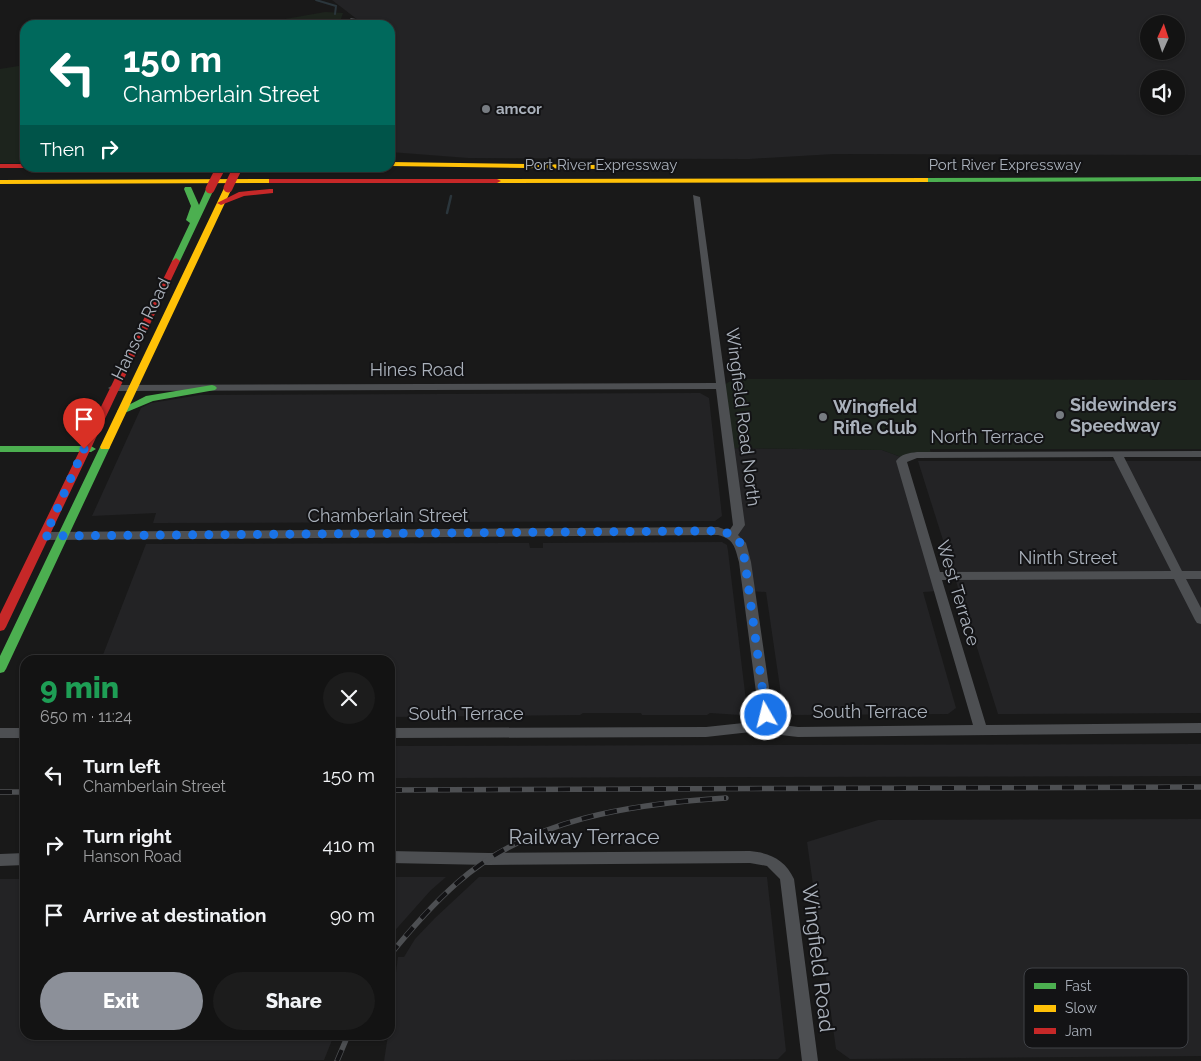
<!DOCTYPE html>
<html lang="en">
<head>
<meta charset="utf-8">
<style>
  body { margin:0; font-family:Raleway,sans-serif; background:#1c1c1c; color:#f1f3f6; height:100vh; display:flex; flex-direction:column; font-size:19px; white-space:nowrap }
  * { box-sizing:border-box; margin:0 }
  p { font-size:16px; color:#9d9ea0 }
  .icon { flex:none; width:28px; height:28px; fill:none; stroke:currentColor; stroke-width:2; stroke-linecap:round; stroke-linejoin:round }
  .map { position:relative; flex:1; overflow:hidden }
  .drawer { position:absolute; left:20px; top:655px; width:375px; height:385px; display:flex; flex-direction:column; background:#131313; border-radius:15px; box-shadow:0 1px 4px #0004,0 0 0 1px #323233 }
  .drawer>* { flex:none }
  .banner { position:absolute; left:20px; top:20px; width:375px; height:152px; border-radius:15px; box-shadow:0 1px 4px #0004,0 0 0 1px #323233; background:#00695c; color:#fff; overflow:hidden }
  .needle { width:32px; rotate:3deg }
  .tools { position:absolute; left:1140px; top:15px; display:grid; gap:10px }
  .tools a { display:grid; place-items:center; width:45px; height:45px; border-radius:50%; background:#131313; box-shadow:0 1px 4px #0004,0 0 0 1px #323233; font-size:25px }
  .pin { position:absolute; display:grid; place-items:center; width:42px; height:42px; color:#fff; margin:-51px -21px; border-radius:50% 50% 50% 0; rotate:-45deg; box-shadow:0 0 5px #0007 }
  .pin .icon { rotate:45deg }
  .me { position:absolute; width:55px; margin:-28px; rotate:352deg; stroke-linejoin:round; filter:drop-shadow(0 0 4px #0008) }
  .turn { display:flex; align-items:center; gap:18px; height:105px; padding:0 20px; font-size:22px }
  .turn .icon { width:65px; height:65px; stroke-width:2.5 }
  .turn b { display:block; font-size:35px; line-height:42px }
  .then { display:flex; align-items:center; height:48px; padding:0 20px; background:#0003; gap:10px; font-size:19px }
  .round { display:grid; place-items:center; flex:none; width:52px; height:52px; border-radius:26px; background:#1c1c1c }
  .summary { display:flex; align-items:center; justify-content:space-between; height:85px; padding:0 20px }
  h1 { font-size:30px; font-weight:800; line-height:38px; color:#1e9e55 }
  .cta { display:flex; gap:10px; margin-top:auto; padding:10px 20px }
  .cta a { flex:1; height:58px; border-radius:30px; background:#8c9099; color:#fff; font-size:20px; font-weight:800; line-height:58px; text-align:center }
  .cta a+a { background:#1c1c1c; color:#f1f3f6 }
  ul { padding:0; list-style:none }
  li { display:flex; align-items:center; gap:15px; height:70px; padding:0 20px }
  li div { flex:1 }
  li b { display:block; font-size:19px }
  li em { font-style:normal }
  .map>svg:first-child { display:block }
  .built { fill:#232325; fill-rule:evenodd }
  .green { fill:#1d241d }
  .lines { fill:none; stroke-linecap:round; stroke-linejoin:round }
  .stream-far1 { stroke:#2b363c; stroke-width:2 }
  .stream { stroke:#2b363c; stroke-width:2.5 }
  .street { fill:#4d4f52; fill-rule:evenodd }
  .fast { fill:#4caf50; fill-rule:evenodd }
  .slow { fill:#ffc107; fill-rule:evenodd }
  .jam { fill:#c62828; fill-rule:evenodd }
  .rail-casing { stroke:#4d4f52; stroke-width:5.5 }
  .rail { stroke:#131315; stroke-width:4; stroke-dasharray:12; stroke-linecap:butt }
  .jam-bridge-far1 { stroke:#c62828; stroke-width:7 }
  .jam-bridge { stroke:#c62828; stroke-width:9 }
  .route { stroke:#1a73e8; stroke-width:9; stroke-dasharray:0 16.2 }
  .poi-dot { fill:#777c82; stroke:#131315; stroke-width:2 }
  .labels { text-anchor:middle; stroke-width:4; stroke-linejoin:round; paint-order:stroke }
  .far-poi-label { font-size:15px; font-weight:bold; fill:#aab1bb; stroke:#131315; text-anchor:start }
  .far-street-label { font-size:15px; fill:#aab1bb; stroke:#131315 }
  .street-label { font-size:18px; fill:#aab1bb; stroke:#131315 }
  .poi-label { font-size:18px; font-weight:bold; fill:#aab1bb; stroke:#131315; text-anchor:start }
  .near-street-label { font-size:21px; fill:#aab1bb; stroke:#131315 }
  .key { fill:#131315; stroke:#404247; stroke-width:1 }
  .key-label { font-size:14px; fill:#aab1bb }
</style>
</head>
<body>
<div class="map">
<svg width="1201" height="1061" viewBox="0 0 1201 1061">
  <rect width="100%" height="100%" fill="#191919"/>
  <path class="built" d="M 332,0 L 1201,0 L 1201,155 L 834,154 L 749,159 L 468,158 L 390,152 L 390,25 L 356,25 L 358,20 ZM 1149,24 L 1176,24 L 1176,51 L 1149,51 ZM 1149,79 L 1176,79 L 1176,106 L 1149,106 Z
    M 700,393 L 709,398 L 722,516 L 715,521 L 153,523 L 156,513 L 92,516 L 141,408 L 151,403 L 200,395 Z
    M 729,448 L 882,450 L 904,458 L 939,591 L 923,592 L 956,708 L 948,714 L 795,715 L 783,708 L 766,592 L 749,591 L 732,535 L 739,525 Z
    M 918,461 L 1201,461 L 1201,713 L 998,714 Z
    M 722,542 L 727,545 L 728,551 L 747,709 L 740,715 L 710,713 L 707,715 L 642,715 L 641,713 L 583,713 L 580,715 L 390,717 L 390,660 L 101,660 L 146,544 L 529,543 L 530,548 L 543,548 L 543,543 Z
    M 1201,744 L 1201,776 L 390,778 L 390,746 Z
    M 1201,819 L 1201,1056 L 850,1059 L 836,1049 L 807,842 L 878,820 Z
    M 390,877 L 446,877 L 431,890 L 390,936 Z
    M 479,877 L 767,877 L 786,1051 L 778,1059 L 384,1061 L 388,1035 L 390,1035 L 390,1017 L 398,957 L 404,957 L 415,939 L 435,918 Z
    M 0,879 L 25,879 L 25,1035 L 334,1035 L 324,1060 L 0,1061 Z"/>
  <path class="green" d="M 325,12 L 343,13 L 339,25 L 251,25 Z
    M 25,65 L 25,163 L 0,163 L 0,69 Z
    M 734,379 L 1201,380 L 1201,449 L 930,449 L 931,455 L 904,458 L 882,450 L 729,448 L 722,386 Z"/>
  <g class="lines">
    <path class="stream-far1" d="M 316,0 L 336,6 L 335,14"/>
    <path class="stream" d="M 447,213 L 451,196"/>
    <path class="street" d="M 351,18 L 356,19 L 350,25 L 343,25 Z
      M 693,195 L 700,197 L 745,525 L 738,535 L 746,543 L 751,562 L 773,715 L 775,722 L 783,725 L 798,727 L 973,725 L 896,461 C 901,454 909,453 917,452 L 1201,451 L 1201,457 L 1124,457 L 1182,571 L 1201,571 L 1201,579 L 1186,579 L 1201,608 L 1201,624 L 1197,623 L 1195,620 L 1174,579 L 942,580 L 986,725 L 1201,723 L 1201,733 L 798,737 L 781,735 L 769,730 L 706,737 L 390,738 L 390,728 L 706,727 L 762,721 L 759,715 L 739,562 C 735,547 734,539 718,535 L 45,540 L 39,536 L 45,532 L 718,527 L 729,531 L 733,525 L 716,389 L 113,391 L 108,388 L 113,385 L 716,383 ZM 1113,457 L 1171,571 L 940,572 L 907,462 L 917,458 Z
      M 0,728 L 25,728 L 25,738 L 0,738 Z
      M 390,851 L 489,853 L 750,851 C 771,853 785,860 794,879 L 818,1061 L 802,1061 L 780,879 L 767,866 L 750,863 L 489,865 L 390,863 Z
      M 25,853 L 25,865 L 0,866 L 0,854 Z"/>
    <path class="fast" d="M 1201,177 L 1201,181 L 925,182 L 921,180 L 925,178 Z
      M 185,187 L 191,187 L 199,205 L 207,187 L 214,189 L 180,261 L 176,264 L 172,261 L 190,223 L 186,220 L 191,206 L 184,189 Z
      M 212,385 L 215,386 L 217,388 L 215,390 L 153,401 L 122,414 L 117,411 L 146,396 Z
      M 105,444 L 110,447 L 6,669 L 4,672 L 0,673 L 0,656 L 100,447 Z
      M 0,446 L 91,446 L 96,449 L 91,452 L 0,452 Z"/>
    <path class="slow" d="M 390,162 L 599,165 L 603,167 L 599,169 L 390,166 Z
      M 925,178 L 928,178 L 928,182 L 497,183 L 493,181 L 497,179 Z
      M 275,179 L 275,183 L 272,183 L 0,184 L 0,180 Z
      M 225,186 L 232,188 L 110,447 L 109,449 L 101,449 L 100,447 Z"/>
    <path class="jam" d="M 0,164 L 25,164 L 25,168 L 28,168 L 0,168 Z
      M 269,179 L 497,179 L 501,181 L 497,183 L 269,183 Z
      M 270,189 L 273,189 L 273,193 L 244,196 L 221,205 L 217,203 L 239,192 Z
      M 176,258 L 180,261 L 6,627 L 4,630 L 0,631 L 0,614 L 172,261 Z"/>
    <defs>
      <path id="rail" d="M 390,790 L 1201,787
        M 0,792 L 25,792
        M 390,955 C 411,929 432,905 457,883 C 530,818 632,804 726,798
        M 337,1061 L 348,1035"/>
    </defs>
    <use href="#rail" class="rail-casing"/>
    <use href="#rail" class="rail"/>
    <path class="jam-bridge-far1" d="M 219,173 L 221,168
      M 236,173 L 238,168"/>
    <path class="jam-bridge" d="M 228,188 L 236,171
      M 210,189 L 219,171"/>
  </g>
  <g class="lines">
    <path class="route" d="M 84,449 L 45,536 L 700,531 C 713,531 732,529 740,543 C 743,548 744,557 745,562 L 766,715"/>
  </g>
  <g class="poi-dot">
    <circle cx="486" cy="109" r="5"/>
    <circle cx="1060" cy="415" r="5"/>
    <circle cx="823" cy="417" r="5"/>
  </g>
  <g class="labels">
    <g class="far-poi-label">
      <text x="496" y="114">amcor</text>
    </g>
    <g class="far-street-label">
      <text x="601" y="170">Port River Expressway</text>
      <text x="1005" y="170">Port River Expressway</text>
    </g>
    <g class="street-label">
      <text transform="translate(141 329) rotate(-64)" y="6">Hanson Road</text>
      <text x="417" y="376">Hines Road</text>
      <text transform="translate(743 417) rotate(83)" y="6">Wingfield Road North</text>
      <text x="987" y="443">North Terrace</text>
      <text x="388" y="522">Chamberlain Street</text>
      <text x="1068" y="564">Ninth Street</text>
      <text transform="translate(958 593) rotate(73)" y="6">West Terrace</text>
      <text x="870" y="718">South Terrace</text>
      <text x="466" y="720">South Terrace</text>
    </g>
    <g class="poi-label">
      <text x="1070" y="411">Sidewinders<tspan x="1070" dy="21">Speedway</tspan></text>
      <text x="833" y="413">Wingfield<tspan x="833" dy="21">Rifle Club</tspan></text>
    </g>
    <g class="near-street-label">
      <text x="584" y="844">Railway Terrace</text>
      <text transform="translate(818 958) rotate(83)" y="7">Wingfield Road</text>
    </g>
  </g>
  <rect x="1024" y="968" width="164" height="80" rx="8" class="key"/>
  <rect x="1034" y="983" width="22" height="6" fill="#4caf50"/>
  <rect x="1034" y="1005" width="22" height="7" fill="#ffc107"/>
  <rect x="1034" y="1028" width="22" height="6" fill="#c62828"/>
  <g class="key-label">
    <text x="1065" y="991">Fast</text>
    <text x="1065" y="1013">Slow</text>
    <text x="1065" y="1036">Jam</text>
  </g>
</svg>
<div class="tools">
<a><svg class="needle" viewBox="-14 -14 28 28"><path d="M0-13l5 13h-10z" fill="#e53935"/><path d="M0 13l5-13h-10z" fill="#9d9ea0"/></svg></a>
<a><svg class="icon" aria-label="sound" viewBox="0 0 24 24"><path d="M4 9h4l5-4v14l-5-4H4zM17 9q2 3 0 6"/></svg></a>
</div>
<div class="pin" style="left:84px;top:449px;background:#d93025"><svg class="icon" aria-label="arrive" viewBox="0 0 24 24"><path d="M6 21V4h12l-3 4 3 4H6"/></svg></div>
<svg class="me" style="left:766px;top:715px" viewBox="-20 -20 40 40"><circle r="17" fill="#1a73e8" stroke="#fff" stroke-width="3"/><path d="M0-11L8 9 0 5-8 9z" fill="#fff"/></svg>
<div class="banner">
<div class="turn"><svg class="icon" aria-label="left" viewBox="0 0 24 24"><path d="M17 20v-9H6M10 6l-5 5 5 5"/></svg><div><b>150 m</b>Chamberlain Street</div></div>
<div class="then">Then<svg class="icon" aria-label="right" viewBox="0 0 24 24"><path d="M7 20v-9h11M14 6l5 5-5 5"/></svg></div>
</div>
<section class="drawer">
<div class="summary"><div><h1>9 min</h1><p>650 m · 11:24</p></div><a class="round"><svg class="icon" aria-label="close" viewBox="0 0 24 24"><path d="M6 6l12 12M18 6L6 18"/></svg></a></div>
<ul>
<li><svg class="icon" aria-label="left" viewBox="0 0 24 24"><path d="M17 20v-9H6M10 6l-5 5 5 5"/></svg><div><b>Turn left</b><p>Chamberlain Street</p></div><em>150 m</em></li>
<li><svg class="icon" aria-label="right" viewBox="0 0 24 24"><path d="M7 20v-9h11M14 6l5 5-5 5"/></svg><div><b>Turn right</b><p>Hanson Road</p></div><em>410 m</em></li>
<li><svg class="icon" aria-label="arrive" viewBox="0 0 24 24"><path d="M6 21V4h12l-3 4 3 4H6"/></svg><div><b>Arrive at destination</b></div><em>90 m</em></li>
</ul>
<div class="cta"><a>Exit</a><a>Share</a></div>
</section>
</div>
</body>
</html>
